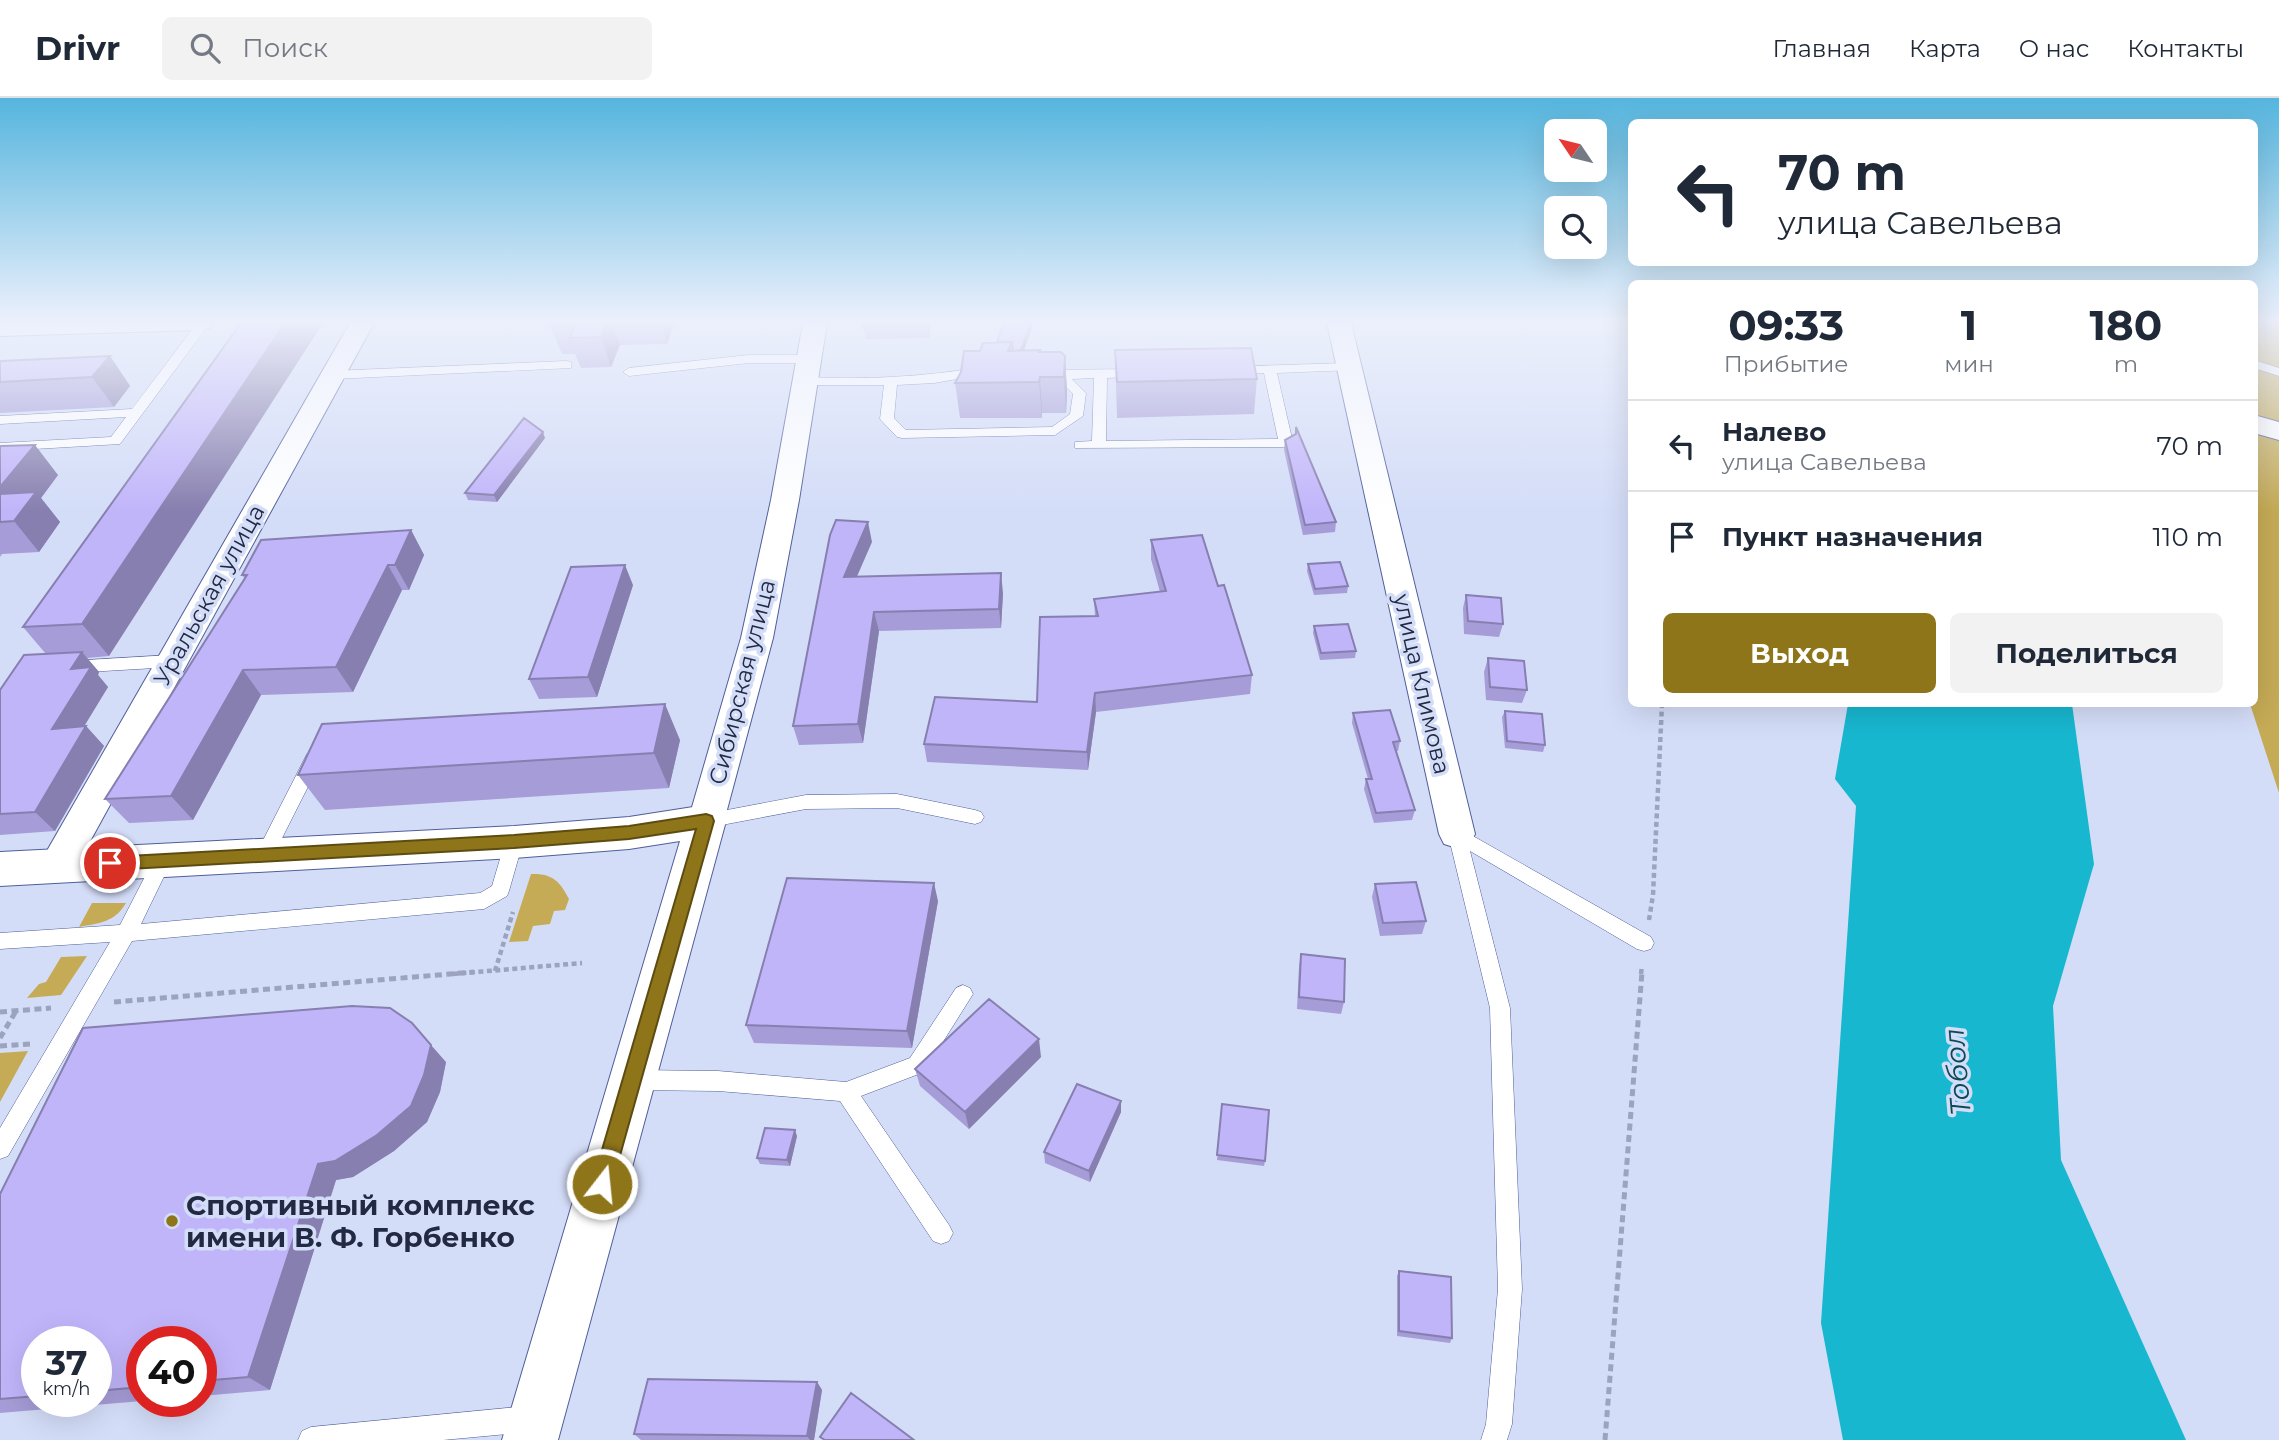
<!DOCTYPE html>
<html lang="ru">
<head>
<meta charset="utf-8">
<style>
  body { margin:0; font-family:Montserrat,sans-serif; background:#f2f2f3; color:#1f2937; height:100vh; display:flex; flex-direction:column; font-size:26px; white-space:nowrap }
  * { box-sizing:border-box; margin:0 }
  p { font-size:23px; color:#747a83 }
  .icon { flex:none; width:38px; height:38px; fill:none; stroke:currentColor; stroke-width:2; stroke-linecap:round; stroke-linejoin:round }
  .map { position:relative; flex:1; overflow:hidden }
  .drawer { position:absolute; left:1628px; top:182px; width:630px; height:427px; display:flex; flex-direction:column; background:#fff; border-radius:10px; box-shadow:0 7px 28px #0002 }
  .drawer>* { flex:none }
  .top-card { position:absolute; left:1628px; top:21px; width:630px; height:147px; border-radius:10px; box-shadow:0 7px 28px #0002; background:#fff; color:#1f2937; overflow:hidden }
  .needle { width:46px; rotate:305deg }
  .tools { position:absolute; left:1544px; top:21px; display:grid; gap:14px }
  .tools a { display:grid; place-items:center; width:63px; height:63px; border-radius:10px; background:#fff; box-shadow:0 7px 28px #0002; font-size:35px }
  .speed { position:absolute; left:21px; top:1228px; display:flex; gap:14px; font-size:35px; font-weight:700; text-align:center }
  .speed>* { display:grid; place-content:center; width:91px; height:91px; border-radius:50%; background:#fff; box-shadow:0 7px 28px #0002; line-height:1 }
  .speed small { font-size:18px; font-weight:400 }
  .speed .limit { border:10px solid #d22; background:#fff; color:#111 }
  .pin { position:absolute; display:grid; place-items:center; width:60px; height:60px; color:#fff; margin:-30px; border:4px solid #fff; border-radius:50%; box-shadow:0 2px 7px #0007 }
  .me { position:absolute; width:77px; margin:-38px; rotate:16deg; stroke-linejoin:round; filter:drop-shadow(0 0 5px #0008) }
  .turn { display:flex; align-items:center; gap:24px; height:147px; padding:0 35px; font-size:32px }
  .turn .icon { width:91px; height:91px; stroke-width:2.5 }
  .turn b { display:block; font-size:49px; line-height:60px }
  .eta { display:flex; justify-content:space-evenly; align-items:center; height:119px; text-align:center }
  .eta b { font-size:42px; font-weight:700; line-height:49px }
  .action { display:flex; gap:14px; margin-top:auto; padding:14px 35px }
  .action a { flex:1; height:80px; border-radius:10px; background:#8f751a; color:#fff; font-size:28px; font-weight:700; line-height:80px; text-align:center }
  .action a+a { background:#f2f2f3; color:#1f2937 }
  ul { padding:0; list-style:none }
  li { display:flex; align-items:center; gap:21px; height:91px; padding:0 35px; border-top:2px solid #e0e1e3 }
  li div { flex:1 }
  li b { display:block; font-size:26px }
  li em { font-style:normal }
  header { display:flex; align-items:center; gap:42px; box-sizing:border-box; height:98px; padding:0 35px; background:#fff; border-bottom:2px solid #e0e1e3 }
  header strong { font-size:33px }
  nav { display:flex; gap:38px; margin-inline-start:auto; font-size:24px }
  .search { width:490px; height:63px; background:#f2f2f3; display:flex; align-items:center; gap:18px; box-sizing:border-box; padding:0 24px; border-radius:10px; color:#747a83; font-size:26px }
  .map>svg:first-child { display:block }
  .green { fill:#c5ab56 }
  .water { fill:#18b7d0 }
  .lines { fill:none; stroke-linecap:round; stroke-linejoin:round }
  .lane-casing { stroke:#505e9a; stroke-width:1 }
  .street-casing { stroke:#505e9a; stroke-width:2 }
  .secondary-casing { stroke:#505e9a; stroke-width:2 }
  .path-far1 { stroke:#9ba3be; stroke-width:4.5; stroke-dasharray:5 3.5; stroke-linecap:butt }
  .path { stroke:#9ba3be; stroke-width:5; stroke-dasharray:7 4.5; stroke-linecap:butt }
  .lane { fill:#fff; fill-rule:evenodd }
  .street { fill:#fff; fill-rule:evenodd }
  .secondary { fill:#fff; fill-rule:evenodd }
  .wall { fill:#a69cd7; fill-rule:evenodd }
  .shaded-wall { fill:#877faf }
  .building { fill:#c1b5fa; stroke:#877faf; stroke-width:2 }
  .route { fill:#8f751a; stroke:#5d4c11; stroke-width:2 }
  .poi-dot { fill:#8f751a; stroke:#d4ddf8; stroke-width:2.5 }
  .labels { text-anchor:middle; stroke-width:7; stroke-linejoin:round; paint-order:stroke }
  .street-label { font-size:23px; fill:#222942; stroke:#d4ddf8 }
  .near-water-label { font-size:28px; font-style:italic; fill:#0b4954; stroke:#d4ddf8 }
  .near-poi-label { font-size:28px; font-weight:bold; fill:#222942; stroke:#d4ddf8; text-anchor:start }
</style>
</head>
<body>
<header>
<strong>Drivr</strong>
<div class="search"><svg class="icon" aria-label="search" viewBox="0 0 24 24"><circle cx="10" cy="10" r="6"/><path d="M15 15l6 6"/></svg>Поиск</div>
<nav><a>Главная</a><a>Карта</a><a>О нас</a><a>Контакты</a></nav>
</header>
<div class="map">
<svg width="2279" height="1342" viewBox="0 0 2279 1342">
  <rect width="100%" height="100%" fill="#d4ddf8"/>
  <path class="green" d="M 2254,225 L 2279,225 L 2279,695 L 2250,606 L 2254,606 Z
    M 531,776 C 552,775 560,783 569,801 L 565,812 L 554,813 L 550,826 L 533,828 L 528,843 L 509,844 Z
    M 92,805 L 126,805 C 115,824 100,825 79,829 Z
    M 87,858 L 61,897 L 27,900 L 39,886 L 46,884 L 61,859 Z
    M 28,953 L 0,1004 L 0,955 Z"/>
  <path class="water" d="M 1848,606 L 2072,606 L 2094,766 L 2053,908 L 2061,1062 L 2186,1342 L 1843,1342 L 1821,1225 L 1856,708 L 1835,681 Z"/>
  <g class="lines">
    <defs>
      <path id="lane" d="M 197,225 L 210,225 L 120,346 L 0,353 L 0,345 L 111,339 L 126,319 L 0,326 L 0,318 L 132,311 Z
        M 749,257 L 809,257 L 815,261 L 809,265 L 749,265 L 629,278 L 623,274 L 629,270 Z
        M 2254,262 L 2279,270 L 2279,278 L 2254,270 Z
        M 567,263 L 571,264 L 571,270 L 333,281 L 327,277 L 333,273 Z
        M 1348,265 L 1352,266 L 1352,272 L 1277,275 L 1293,345 L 1286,349 L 1075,350 L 1075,344 L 1092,343 L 1094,280 L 1072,281 L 1086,295 L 1083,318 L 1055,337 L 902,340 L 897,339 L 880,321 L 884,287 L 804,287 L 798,283 L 804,279 C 864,282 923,279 982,269 L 988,273 L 986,276 L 934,285 L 897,287 L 894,320 L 906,332 L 1052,329 L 1070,316 L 1073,296 L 1057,280 L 1040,278 L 1040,272 L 1138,271 L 1144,275 L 1143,278 L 1107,280 L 1106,343 L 1278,341 L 1264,275 L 1233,276 L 1229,275 L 1229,269 Z
        M 172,557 L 180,563 L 172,569 L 70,575 L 62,569 L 70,563 Z
        M 313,654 L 319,656 L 322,661 L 273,758 L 271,763 L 264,765 L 257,763 L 255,758 L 307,656 Z
        M 897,696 L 975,712 L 981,714 L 984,719 L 981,724 L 975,726 L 897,710 L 806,711 L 706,730 L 700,728 L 697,723 L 700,718 L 706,716 L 806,697 Z
        M 1457,729 L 1651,839 L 1654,845 L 1651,851 L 1644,853 L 1637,851 L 1470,753 L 1510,910 L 1522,1191 L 1512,1326 L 1507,1342 L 1481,1342 L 1486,1326 L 1498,1191 L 1490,910 L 1448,736 L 1451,731 Z
        M 514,737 L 520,739 L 523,744 L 509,793 L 507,798 L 484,811 L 132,843 L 8,1058 L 0,1061 L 0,1030 L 110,844 L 0,851 L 0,835 L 120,827 L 156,757 L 163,755 L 170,757 L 172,762 L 141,826 L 480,795 L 492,788 L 505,744 L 508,739 Z
        M 963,887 L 970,890 L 973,896 L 924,974 L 861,998 L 949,1127 L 953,1135 L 949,1143 L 941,1146 L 933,1143 L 840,1003 L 718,993 L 632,992 L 624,989 L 621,982 L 624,975 L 632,972 L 718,973 L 846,984 L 910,960 L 956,890 Z
        M 529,1308 L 538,1312 L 542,1321 L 538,1330 L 529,1334 L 443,1342 L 298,1342 L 302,1333 L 311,1329 Z"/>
      <path id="street" d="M 0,225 L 212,225 L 209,230 L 200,232 L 0,238 Z
        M 350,225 L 374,225 L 70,780 L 57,784 L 44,780 L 38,769 L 44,758 Z
        M 803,225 L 827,225 L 799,402 L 773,540 L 724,723 L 719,733 L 706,737 L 693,733 L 688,723 L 741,540 L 771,402 Z
        M 1327,225 L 1351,225 L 1475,736 L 1470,746 L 1457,750 L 1444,746 L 1439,736 Z"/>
      <path id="secondary" d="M 2254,317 L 2279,324 L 2279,342 L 2254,335 Z
        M 706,707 L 720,712 L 726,723 L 558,1342 L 502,1342 L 680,743 L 629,751 L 514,760 L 0,788 L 0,754 L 514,728 L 629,719 Z"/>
    </defs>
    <use href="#lane" class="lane-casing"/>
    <use href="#street" class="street-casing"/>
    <use href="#secondary" class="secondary-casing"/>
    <path class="path-far1" d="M 1649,822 L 1653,797 L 1662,606
      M 495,873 L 513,814
      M 453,876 L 582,865
      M 1641,876 L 1642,868"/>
    <path class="path" d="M 114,904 L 474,874
      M 0,914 L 51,910
      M 0,940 L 16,913
      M 0,948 L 31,946
      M 1605,1342 L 1642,874"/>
    <use href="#lane" class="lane"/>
    <use href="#street" class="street"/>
    <use href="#secondary" class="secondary"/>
  </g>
  <path class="wall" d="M 241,225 L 109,558 L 87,560 L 99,574 L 98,577 L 108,589 L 84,628 L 86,628 L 104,648 L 55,733 L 0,737 L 0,592 L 46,556 L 23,529 Z
    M 551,225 L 674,225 L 667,246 L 620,247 L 611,269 L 581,270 L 575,256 L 562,256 L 550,227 Z
    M 931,225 L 929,240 L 866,241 L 863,228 Z
    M 1032,230 L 1024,252 L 1040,252 L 1040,254 L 1065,258 L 1067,294 L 1066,315 L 1042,315 L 1042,320 L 960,320 L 955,285 L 980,253 Z
    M 1115,252 L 1257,281 L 1254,316 L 1117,320 Z
    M 110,258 L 130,288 L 114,309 L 0,315 L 0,263 Z
    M 1296,329 L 1336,424 L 1335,434 L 1303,437 L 1284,352 L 1285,342 L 1295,337 Z
    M 545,340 L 497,404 L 468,402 L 465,395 Z
    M 0,348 L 58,377 L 41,400 L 60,424 L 39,454 L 2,456 L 0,459 Z
    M 411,432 L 424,457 L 409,492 L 402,492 L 353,594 L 261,597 L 193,722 L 129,725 L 105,701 L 245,481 L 242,477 Z
    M 1151,442 L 1218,488 L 1252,577 L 1250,596 L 1096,614 L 1088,672 L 927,664 L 924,646 L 1037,604 L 1095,518 L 1094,501 L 1160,494 L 1151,461 Z
    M 872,444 L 857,479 L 1003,495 L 1001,530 L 879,533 L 863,645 L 799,647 L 793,628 Z
    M 1308,466 L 1348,488 L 1347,495 L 1314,497 L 1307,473 Z
    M 633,487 L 597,599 L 539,601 L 529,581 Z
    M 1466,497 L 1503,526 L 1499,539 L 1464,536 L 1463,510 Z
    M 1314,528 L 1356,553 L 1355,560 L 1320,562 L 1313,535 Z
    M 1488,560 L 1527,592 L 1522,605 L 1486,602 L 1484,574 Z
    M 1505,613 L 1545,647 L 1543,654 L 1505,650 L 1502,619 Z
    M 1353,615 L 1400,643 L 1398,653 L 1396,653 L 1415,712 L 1412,722 L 1374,725 L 1364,691 L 1366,681 L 1368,681 L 1352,625 Z
    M 680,642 L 669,690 L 325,712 L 298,677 Z
    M 1375,786 L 1426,823 L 1422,836 L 1380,838 L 1372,799 Z
    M 938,803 L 912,950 L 754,945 L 746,927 Z
    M 1301,856 L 1344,904 L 1341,916 L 1297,911 L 1299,868 Z
    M 1041,959 L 969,1031 L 920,988 L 915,971 Z
    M 446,964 L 440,994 L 427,1024 L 394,1053 L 353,1079 L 336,1082 L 270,1292 L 201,1298 L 201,1244 L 142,1244 L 142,1303 L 0,1315 L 0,1096 ZM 37,1244 L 96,1244 L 96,1304 L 37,1304 Z
    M 1121,1003 L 1121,1014 L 1090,1084 L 1045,1065 L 1044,1054 Z
    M 1222,1006 L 1265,1063 L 1264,1068 L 1217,1062 Z
    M 797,1038 L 790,1068 L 760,1066 L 757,1060 Z
    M 1399,1173 L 1452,1240 L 1450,1245 L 1397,1238 L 1397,1178 Z
    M 817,1284 L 822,1292 L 814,1342 L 641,1342 L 634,1336 Z"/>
  <path class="shaded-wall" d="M 285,225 L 323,225 L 109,558 L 82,526 Z
    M 606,225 L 612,225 L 620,247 L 611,269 L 601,239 Z
    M 661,225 L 674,225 L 667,246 Z
    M 928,225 L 931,225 L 929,240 L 927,227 Z
    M 1031,225 L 1032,230 L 1019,266 L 1019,259 Z
    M 110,258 L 130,288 L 114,309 L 92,279 Z
    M 1065,258 L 1067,294 L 1066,315 L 1064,279 Z
    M 1040,279 L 1042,315 L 1042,320 L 1039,284 Z
    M 543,334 L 545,340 L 497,404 L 494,397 Z
    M 35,347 L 58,377 L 41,400 L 60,424 L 39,454 L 14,423 L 0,403 L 0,389 Z
    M 868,424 L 872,444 L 848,499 L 844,479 Z
    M 411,432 L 424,457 L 409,492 L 395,467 Z
    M 388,467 L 402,492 L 353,594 L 336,569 Z
    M 625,467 L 633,487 L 597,599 L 588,579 Z
    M 1001,475 L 1003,495 L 1001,530 L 999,511 Z
    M 874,514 L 879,533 L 863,645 L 858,626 Z
    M 82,554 L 99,574 L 98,577 L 108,589 L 71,650 L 52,631 L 71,571 Z
    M 243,572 L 261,597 L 193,722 L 171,698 Z
    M 1095,595 L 1096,614 L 1088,672 L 1087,654 Z
    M 665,606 L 680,642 L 669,690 L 654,655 Z
    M 86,628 L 104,648 L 55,733 L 35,714 Z
    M 934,785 L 938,803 L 912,950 L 907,933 Z
    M 1039,941 L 1041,959 L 969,1031 L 965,1014 Z
    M 431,947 L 446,964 L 440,994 L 427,1024 L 394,1053 L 353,1079 L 336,1082 L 270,1292 L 248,1279 L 318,1066 Z
    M 1121,1003 L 1121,1014 L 1090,1084 L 1089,1073 Z
    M 795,1032 L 797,1038 L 790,1068 L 787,1062 Z
    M 817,1284 L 822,1292 L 814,1342 L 810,1342 L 807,1338 Z"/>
  <path class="building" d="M 241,225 L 285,225 L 82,526 L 23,529 Z
    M 551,225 L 606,225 L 601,239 L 569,240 L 576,226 L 550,227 Z
    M 864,225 L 928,225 L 927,227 L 863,228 Z
    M 1004,225 L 1031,225 L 1021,252 L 1013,253 L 1012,244 L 997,244 Z
    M 1012,244 L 1008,253 L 1040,252 L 1039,254 L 1061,254 L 1065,258 L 1064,279 L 1040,279 L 1039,284 L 955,285 L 961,274 L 964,253 L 980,253 L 983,245 Z
    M 1251,250 L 1257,281 L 1117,284 L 1115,252 Z
    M 110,258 L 92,279 L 0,284 L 0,263 Z
    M 524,320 L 543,334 L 494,397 L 465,395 Z
    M 1296,329 L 1336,424 L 1305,427 L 1285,342 L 1296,336 Z
    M 35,347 L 0,389 L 0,348 Z
    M 36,394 L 14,423 L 0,424 L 0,396 Z
    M 836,422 L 868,424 L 844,479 L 1001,475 L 999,511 L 874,514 L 858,626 L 793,628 L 830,437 Z
    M 411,432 L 395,467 L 388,467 L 336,569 L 243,572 L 171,698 L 105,701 L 247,477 L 242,477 L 261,442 Z
    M 1202,437 L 1218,488 L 1224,487 L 1252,577 L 1095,595 L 1087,654 L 924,646 L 935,599 L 1037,604 L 1040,519 L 1098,518 L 1094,501 L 1166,493 L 1151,442 Z
    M 1340,464 L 1348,488 L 1315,491 L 1308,466 Z
    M 625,467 L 588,579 L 529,581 L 571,469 Z
    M 1466,497 L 1501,500 L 1503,526 L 1468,523 Z
    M 1348,526 L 1356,553 L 1321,555 L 1314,528 Z
    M 82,554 L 71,571 L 91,569 L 52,631 L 86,628 L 35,714 L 0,716 L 0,592 L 24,557 Z
    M 1488,560 L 1524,563 L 1527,592 L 1490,589 Z
    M 665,606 L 654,655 L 298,677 L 322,626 Z
    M 1390,612 L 1400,643 L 1393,644 L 1415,712 L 1376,715 L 1366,681 L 1372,681 L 1353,615 Z
    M 1505,613 L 1542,616 L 1545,647 L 1507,643 Z
    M 787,780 L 934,785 L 907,933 L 746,927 Z
    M 1416,784 L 1426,823 L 1383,825 L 1375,786 Z
    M 1301,856 L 1345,861 L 1344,904 L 1299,899 Z
    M 989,901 L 1039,941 L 965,1014 L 915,971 Z
    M 352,908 L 390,910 L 412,925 L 431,947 L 424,977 L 411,1008 L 377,1037 L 335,1063 L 318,1066 L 248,1279 L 201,1283 L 201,1244 L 142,1244 L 142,1289 L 96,1293 L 96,1244 L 37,1244 L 37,1298 L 0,1301 L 0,1096 L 83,930 Z
    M 1077,986 L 1121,1003 L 1089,1073 L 1044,1054 Z
    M 1222,1006 L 1269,1012 L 1265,1063 L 1217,1057 Z
    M 765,1030 L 795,1032 L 787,1062 L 757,1060 Z
    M 1399,1173 L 1451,1179 L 1452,1240 L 1399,1233 Z
    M 648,1281 L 817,1284 L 807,1338 L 634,1336 Z
    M 851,1295 L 914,1342 L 825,1342 L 820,1339 Z"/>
  <linearGradient id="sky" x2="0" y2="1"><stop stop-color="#55b5de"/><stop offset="0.54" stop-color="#ecf0fc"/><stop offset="1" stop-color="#ecf0fc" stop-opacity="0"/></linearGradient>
  <rect width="2279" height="413" fill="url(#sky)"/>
  <path class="route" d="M 706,716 L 712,718 L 714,723 L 612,1086 L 609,1093 L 602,1096 L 595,1093 L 592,1086 L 696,731 L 629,741 L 514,750 L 110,772 L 104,770 L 101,765 L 104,761 L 110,759 L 514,737 L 629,728 Z"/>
  <circle class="poi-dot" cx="172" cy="1123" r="7"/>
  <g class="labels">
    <g class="street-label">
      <text transform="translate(209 497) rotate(-61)" y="8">Уральская улица</text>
      <text transform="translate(742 584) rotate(-76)" y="8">Сибирская улица</text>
      <text transform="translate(1422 586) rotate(77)" y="8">улица Климова</text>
    </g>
    <g class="near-water-label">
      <text transform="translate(1957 974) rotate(-95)" y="10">Тобол</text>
    </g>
    <g class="near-poi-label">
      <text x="186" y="1117">Спортивный комплекс<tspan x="186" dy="32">имени В. Ф. Горбенко</tspan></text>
    </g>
  </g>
</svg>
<div class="tools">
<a><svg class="needle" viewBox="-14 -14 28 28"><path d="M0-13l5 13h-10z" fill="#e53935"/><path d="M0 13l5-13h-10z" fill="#747a83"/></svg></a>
<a><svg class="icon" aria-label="search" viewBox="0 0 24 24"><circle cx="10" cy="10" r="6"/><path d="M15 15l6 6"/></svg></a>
</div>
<div class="speed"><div>37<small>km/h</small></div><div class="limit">40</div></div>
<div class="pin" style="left:110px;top:765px;background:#d93025"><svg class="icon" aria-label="arrive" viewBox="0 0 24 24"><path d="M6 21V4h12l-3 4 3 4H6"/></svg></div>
<svg class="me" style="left:602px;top:1086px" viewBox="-20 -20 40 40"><circle r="17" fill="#8f751a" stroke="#fff" stroke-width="3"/><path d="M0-11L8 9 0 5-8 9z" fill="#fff"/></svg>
<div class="top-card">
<div class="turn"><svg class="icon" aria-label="left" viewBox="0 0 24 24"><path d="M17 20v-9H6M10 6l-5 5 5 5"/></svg><div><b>70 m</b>улица Савельева</div></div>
</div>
<section class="drawer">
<div class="eta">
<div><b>09:33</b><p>Прибытие</p></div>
<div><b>1</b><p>мин</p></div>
<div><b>180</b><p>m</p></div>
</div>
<ul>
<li><svg class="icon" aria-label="left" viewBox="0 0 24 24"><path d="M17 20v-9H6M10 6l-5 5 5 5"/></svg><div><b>Налево</b><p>улица Савельева</p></div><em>70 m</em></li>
<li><svg class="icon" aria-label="arrive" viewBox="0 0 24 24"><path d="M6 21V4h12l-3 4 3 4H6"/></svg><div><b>Пункт назначения</b></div><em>110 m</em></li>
</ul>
<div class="action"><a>Выход</a><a>Поделиться</a></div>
</section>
</div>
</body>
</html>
